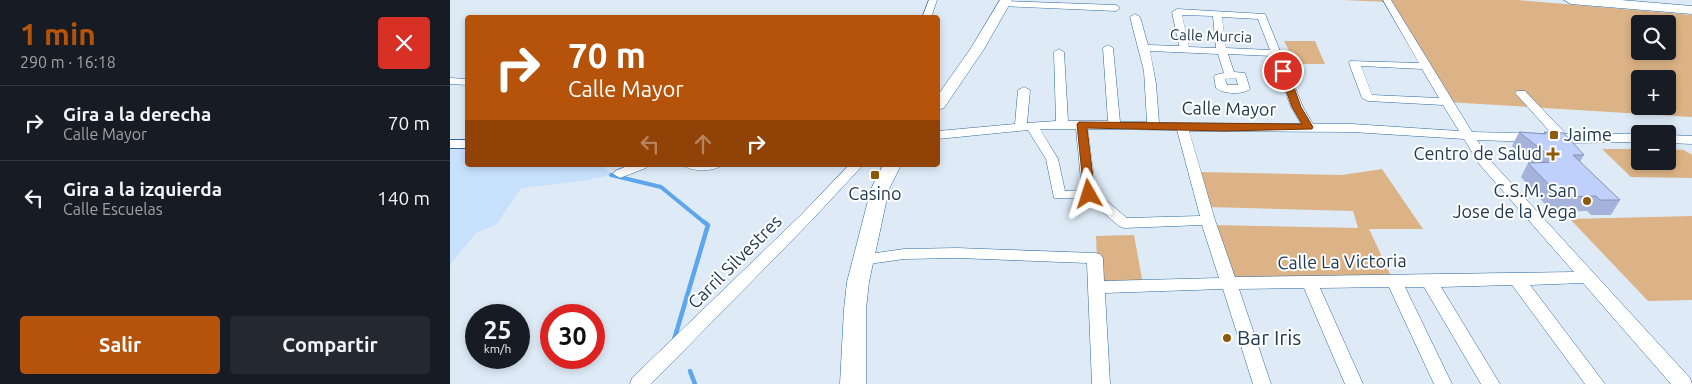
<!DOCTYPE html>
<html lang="es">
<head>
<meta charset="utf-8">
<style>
  body { margin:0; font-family:Ubuntu,sans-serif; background:#242831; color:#f1f3f6; height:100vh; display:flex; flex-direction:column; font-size:19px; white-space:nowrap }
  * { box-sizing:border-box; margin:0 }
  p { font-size:16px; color:#9ea1a6 }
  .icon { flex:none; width:28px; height:28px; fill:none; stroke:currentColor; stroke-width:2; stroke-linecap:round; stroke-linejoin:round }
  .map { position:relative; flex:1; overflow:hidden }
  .drawer { display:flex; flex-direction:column; background:#171b24; width:450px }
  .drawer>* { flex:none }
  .top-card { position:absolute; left:15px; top:15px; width:475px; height:152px; border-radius:5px; box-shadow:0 2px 8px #0003; background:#b45309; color:#fff; overflow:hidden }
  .controls { position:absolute; left:1181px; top:15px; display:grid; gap:10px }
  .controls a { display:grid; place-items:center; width:45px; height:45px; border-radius:5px; background:#171b24; box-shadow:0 2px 8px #0003; font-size:25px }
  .speed { position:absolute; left:15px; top:304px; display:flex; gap:10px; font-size:25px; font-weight:700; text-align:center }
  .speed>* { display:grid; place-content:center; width:65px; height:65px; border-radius:50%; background:#171b24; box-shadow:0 2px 8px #0003; line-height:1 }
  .speed small { font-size:12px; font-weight:400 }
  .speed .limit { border:8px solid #d22; background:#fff; color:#111 }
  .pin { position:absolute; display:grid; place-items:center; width:42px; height:42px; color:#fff; margin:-21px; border:2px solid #fff; border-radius:50%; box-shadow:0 1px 5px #0007 }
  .me { position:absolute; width:55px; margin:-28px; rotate:354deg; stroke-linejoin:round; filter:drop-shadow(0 0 4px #0008) }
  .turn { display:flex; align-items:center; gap:18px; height:105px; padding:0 20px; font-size:22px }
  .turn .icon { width:65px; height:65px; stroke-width:2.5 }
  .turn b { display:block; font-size:35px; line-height:42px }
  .lanes { display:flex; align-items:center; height:48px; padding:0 20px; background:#0003; justify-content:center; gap:25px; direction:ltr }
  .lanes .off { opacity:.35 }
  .round { display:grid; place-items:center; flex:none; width:52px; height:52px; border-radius:5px; background:#242831 }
  .summary { display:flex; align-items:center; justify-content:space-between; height:85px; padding:0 20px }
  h1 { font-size:30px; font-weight:700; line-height:38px; color:#b45309 }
  .primary-button { display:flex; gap:10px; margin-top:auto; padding:10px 20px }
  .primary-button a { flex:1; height:58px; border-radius:5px; background:#b45309; color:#fff; font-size:20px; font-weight:700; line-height:58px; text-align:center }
  .primary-button a+a { background:#242831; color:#f1f3f6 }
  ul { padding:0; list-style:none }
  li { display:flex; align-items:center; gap:15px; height:75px; padding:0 20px; border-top:1px solid #363941 }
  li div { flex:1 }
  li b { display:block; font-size:19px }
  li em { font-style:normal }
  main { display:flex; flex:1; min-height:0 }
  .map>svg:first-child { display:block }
  .built { fill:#c7e1fd }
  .green { fill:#dcb386; fill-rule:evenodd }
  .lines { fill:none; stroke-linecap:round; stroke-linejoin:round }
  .stream-far1 { stroke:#5da6ec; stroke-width:4 }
  .stream { stroke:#5da6ec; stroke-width:4.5 }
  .minor-casing { stroke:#2d69a0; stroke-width:1 }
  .tertiary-casing { stroke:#2d69a0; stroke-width:2 }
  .secondary-casing { stroke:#2d69a0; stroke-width:1 }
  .primary-casing { stroke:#2d69a0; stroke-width:1 }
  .minor { fill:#fff; fill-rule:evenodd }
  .tertiary { fill:#fff; fill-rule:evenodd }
  .secondary { fill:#fff; fill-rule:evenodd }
  .primary { fill:#fff; fill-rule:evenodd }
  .wall { fill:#a5b3da }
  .building { fill:#c0d0fd; stroke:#8692b1 }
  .route { fill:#b45309; stroke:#753606 }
  .poi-dot { fill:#8e590a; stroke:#fff; stroke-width:2 }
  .labels { text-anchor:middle; stroke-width:4; stroke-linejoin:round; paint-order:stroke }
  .far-street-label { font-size:15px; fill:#203a52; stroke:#fff }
  .street-label { font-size:18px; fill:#203a52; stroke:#fff }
  .poi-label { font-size:18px; fill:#203a52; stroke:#fff; text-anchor:end }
  .near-poi-label { font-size:21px; fill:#203a52; stroke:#fff; text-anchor:start }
</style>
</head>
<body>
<main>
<section class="drawer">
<div class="summary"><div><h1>1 min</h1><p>290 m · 16:18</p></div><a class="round" style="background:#d93025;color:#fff"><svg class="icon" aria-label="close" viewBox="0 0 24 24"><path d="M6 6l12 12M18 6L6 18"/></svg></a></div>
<ul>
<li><svg class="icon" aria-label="right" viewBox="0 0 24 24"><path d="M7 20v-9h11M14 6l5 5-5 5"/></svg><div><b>Gira a la derecha</b><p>Calle Mayor</p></div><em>70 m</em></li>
<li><svg class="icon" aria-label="left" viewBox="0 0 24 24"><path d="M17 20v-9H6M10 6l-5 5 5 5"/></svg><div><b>Gira a la izquierda</b><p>Calle Escuelas</p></div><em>140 m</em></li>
</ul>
<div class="primary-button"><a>Salir</a><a>Compartir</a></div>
</section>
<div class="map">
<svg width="1242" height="384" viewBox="0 0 1242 384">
  <rect width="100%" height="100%" fill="#deebf7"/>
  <path class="built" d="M 0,144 L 17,144 L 18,165 L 153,165 L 161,175 L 132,181 L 71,188 L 46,225 L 26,233 L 0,265 Z"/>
  <path class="green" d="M 893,0 L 1068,0 L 1242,15 L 1242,117 L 997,102 L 938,2 ZM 1190,24 L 1218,24 L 1218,51 L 1190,51 ZM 1190,79 L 1218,79 L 1218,106 L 1190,106 Z
    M 834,41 L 865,41 L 875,64 L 846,64 Z
    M 1152,149 L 1190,149 L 1190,161 L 1218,161 L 1218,149 L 1234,150 L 1242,155 L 1242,178 L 1181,177 Z
    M 932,169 L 973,229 L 919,229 L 943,280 L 779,281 L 762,225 L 908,228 L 903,211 L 759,207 L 748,172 L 892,175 Z
    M 1242,216 L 1242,300 L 1198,301 L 1120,219 Z
    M 684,235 L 693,284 L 648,285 L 646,236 Z"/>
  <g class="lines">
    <path class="stream-far1" d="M 161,175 L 211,187 L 255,223"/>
    <path class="stream" d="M 224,340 L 258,225 L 254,222
      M 240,371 L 245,384"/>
    <defs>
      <path id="minor" d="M 479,0 L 487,0 L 481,18 L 472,18 Z
        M 933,0 L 941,0 L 1022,132 L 1102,134 L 1067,95 L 1065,93 L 1067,91 L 1075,91 L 1116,134 L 1190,134 L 1190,142 L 1114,143 L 1027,140 L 1040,160 L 1240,378 L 1242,384 L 1221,384 L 1133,283 L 1080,285 L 1155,384 L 1135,384 L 1062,285 L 991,287 L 1050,384 L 1031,384 L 974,287 L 955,287 L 1002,384 L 984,384 L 939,287 L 870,288 L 913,384 L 895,384 L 854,288 L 789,289 L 821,384 L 803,384 L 773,289 L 655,293 L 660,384 L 642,384 L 637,263 L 507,258 L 454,259 L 412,265 L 407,264 L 404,260 L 407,256 L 412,255 L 454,249 L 507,248 L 645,253 L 650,254 L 653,258 L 654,281 L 769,278 L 752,225 L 674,228 L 669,226 L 636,198 L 604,198 L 596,159 L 578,130 L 488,139 L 488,131 L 565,124 L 568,90 L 574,87 L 580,90 L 577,123 L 606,121 L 604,52 L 609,49 L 614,52 L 618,121 L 658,121 L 653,48 L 658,45 L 663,48 L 670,122 L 697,122 L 694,71 L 680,17 L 685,14 L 690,17 L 698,45 L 729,46 L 722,12 L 727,9 L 815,14 L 853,107 L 863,124 L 902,124 L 1009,131 L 993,105 L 918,101 L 912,98 L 899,63 L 900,61 L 969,63 ZM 732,15 L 763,16 L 766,48 L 739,47 ZM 772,17 L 808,19 L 820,50 L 776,48 ZM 700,51 L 768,54 L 774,73 L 765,75 L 764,77 L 766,88 C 773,94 793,95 800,89 L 795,73 L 784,72 L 778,54 L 822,56 L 841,107 L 851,124 L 709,123 L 706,84 ZM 911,66 L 972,69 L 989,98 L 922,95 ZM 786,78 L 788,85 L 777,85 L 775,79 ZM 590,129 L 626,129 L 632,190 L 615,191 L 608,159 ZM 638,129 L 727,130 L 750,216 L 677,218 L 646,192 ZM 739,131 L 902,132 L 1014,139 L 1030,165 L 1124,272 L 785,277 L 765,220 Z
        M 553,1 L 666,5 L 670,8 L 666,11 L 550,6 L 549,4 Z
        M 0,78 L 18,79 L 18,85 L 0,84 Z
        M 1218,135 L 1242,136 L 1242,144 L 1218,143 Z
        M 180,165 L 198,165 L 196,168 L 170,178 L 163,174 L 165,171 Z
        M 233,165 L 272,165 C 265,172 240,172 233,165 Z
        M 399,165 L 413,165 L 362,220 L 201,384 L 180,384 L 182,378 L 352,214 Z"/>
      <path id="tertiary" d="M 0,140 L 18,140 L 18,148 L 0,148 Z"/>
      <path id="secondary" d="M 550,0 L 562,0 L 534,49 L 496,105 L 494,108 L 488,110 L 488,95 L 521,48 Z
        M 433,165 L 451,165 L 439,189 L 419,282 L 416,309 L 416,384 L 390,384 L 394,309 L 397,282 L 421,189 Z"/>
      <path id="primary" d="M 1114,0 L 1171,0 L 1242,6 L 1242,14 L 1121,4 Z"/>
    </defs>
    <use href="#minor" class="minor-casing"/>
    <use href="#tertiary" class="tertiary-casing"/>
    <use href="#secondary" class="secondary-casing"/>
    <use href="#primary" class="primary-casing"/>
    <use href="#minor" class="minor"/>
    <use href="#tertiary" class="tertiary"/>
    <use href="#secondary" class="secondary"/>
    <use href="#primary" class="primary"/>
  </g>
  <path class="wall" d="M 1069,132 L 1094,134 L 1094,132 L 1134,155 L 1130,162 L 1170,200 L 1161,215 L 1141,215 L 1137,211 L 1102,212 L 1071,177 L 1078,163 L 1082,163 L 1062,146 Z"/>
  <path class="building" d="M 1069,132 L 1096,134 L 1094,132 L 1114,133 L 1134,155 L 1123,155 L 1170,200 L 1150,200 L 1146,196 L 1111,197 L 1078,163 L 1107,162 Z"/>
  <path class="route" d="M 833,68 L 838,71 L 851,107 L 863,127 L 862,129 L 774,131 L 637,128 L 645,194 L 639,198 L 634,194 L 627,124 L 629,122 L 852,124 L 842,107 L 829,71 Z"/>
  <g class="poi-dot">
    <rect x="1099" y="130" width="10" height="10" rx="2.5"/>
    <path d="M1100.5 146.5h5v5h5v5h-5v5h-5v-5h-5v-5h5z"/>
    <rect x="420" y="170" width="10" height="10" rx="2.5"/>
    <circle cx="1137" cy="201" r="5"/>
    <circle cx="777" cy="338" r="5"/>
  </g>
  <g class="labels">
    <g class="far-street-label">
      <text transform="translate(761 36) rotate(2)" y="5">Calle Murcia</text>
    </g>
    <g class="street-label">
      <text transform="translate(779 109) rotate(1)" y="6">Calle Mayor</text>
      <text transform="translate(285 262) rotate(-45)" y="6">Carril Silvestres</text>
      <text transform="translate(892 262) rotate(-1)" y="6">Calle La Victoria</text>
    </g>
    <g class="poi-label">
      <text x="1114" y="141" text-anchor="start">Jaime</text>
      <text x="1092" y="160">Centro de Salud</text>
      <text x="1127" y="197">C.S.M. San<tspan x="1127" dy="21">Jose de la Vega</tspan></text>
      <text x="425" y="200" text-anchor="middle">Casino</text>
    </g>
    <g class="near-poi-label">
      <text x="787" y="345">Bar Iris</text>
    </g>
  </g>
</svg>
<div class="controls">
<a><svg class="icon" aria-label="search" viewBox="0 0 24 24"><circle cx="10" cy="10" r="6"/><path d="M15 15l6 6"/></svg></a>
<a>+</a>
<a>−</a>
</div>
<div class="speed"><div>25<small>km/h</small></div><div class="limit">30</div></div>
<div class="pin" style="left:833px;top:71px;background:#d93025"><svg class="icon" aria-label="arrive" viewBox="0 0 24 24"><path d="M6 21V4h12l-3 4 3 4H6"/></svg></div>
<svg class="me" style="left:639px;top:194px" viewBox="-20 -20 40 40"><path d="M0-17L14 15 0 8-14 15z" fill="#b45309" stroke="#fff" stroke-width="4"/></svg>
<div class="top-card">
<div class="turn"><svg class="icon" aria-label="right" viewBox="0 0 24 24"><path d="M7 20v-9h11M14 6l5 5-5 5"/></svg><div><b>70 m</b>Calle Mayor</div></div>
<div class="lanes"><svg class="icon off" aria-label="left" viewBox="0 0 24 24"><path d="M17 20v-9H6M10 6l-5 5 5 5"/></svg><svg class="icon off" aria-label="ahead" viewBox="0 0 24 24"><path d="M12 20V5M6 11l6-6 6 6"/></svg><svg class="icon" aria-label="right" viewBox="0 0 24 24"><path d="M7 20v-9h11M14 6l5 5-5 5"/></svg></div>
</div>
</div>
</main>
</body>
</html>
